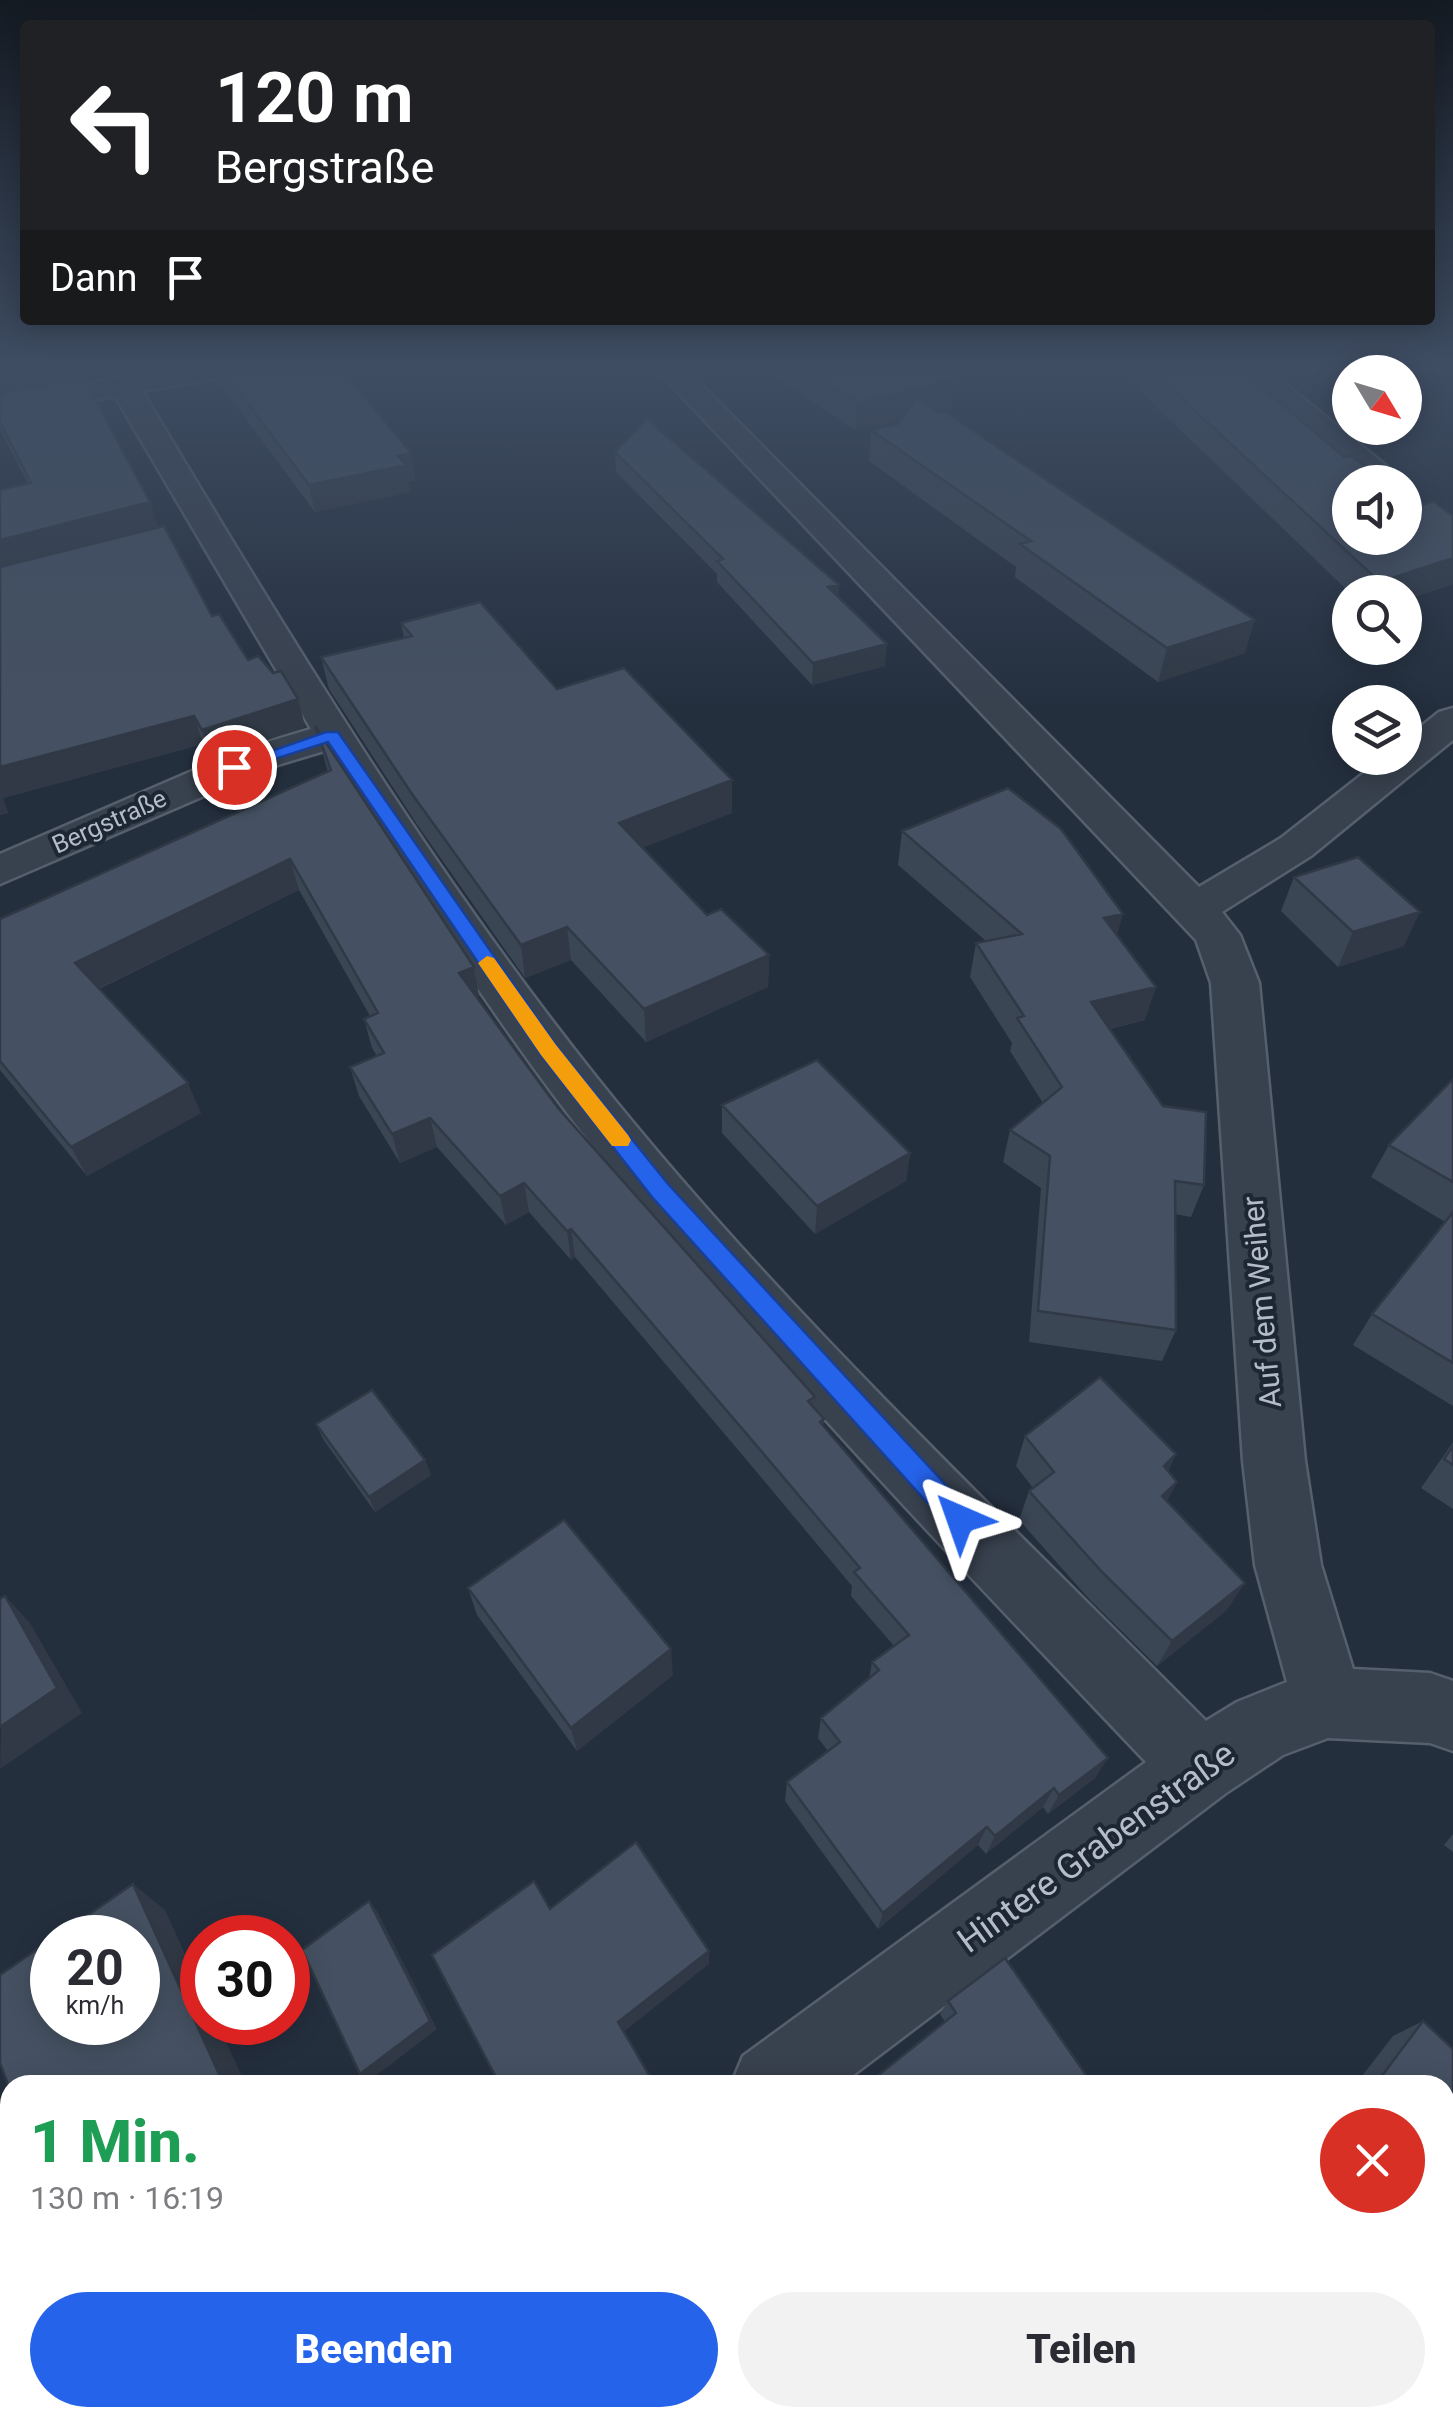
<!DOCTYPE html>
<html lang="de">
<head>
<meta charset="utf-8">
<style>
  body { margin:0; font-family:Roboto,sans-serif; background:#f2f2f3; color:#2b2b33; height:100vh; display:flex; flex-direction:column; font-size:38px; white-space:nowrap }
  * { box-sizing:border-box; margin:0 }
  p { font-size:32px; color:#7c7c81 }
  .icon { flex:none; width:55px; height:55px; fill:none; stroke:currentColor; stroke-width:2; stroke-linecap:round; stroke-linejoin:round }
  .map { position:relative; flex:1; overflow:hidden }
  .side { position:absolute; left:0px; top:2075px; width:1455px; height:352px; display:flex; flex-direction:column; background:#fff; border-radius:30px 30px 0 0; box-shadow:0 5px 25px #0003 }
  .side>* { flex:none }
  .hud { position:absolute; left:20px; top:20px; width:1415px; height:305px; border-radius:10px; box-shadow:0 5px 25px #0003; background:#202124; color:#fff; overflow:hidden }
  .needle { width:65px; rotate:128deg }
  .controls { position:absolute; left:1332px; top:355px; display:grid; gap:20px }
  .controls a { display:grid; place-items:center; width:90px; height:90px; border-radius:50%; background:#fff; box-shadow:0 5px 25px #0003; font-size:50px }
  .speed { position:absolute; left:30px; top:1915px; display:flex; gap:20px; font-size:50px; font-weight:700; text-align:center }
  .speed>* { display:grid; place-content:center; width:130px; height:130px; border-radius:50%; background:#fff; box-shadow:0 5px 25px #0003; line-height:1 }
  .speed small { font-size:25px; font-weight:400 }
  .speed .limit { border:15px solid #d22; background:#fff; color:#111 }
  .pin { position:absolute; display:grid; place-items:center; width:85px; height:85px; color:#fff; margin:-42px; border:5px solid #fff; border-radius:50%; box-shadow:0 2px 10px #0007 }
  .me { position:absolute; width:110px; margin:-55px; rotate:317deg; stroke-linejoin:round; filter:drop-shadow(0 0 8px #0008) }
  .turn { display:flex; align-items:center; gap:35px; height:210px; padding:0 30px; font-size:45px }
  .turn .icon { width:130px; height:130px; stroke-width:2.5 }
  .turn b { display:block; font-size:70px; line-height:85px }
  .then { display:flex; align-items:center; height:95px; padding:0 30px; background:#0003; gap:20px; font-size:38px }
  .round { display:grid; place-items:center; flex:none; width:105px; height:105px; border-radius:52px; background:#f2f2f3 }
  .headline { display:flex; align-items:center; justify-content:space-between; height:170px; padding:0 30px }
  h1 { font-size:60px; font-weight:800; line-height:75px; color:#1e9e55 }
  .action { display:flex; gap:20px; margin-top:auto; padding:20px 30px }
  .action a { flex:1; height:115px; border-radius:60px; background:#2563eb; color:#fff; font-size:40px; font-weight:800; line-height:115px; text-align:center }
  .action a+a { background:#f2f2f3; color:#2b2b33 }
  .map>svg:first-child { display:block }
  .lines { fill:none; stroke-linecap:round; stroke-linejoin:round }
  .street-casing { stroke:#565f6c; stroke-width:5 }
  .street { fill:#38414e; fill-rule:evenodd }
  .wall { fill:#3b4654 }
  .shaded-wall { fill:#303945 }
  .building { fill:#455162; stroke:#303945; stroke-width:2.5 }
  .route { fill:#2563eb; stroke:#184099; stroke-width:2.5 }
  .slow { fill:#f59e0b }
  .labels { text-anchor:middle; stroke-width:8; stroke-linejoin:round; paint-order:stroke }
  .far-street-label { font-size:25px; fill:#b4bcc9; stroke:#1d2633 }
  .street-label { font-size:30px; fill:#b4bcc9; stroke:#1d2633 }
  .near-street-label { font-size:35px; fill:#b4bcc9; stroke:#1d2633 }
</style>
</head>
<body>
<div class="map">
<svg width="1453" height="2427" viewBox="0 0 1453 2427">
  <rect width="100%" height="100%" fill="#242f3e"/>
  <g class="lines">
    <defs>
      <path id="street" d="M 170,369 L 233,369 L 229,375 L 219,378 L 142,391 C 283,626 426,864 597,1078 C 781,1309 999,1512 1206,1721 L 1237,1702 L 1287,1682 L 1255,1565 L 1243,1461 L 1211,983 L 1196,940 L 656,369 L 686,369 L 1199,887 L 1281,838 L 1383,758 L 1405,758 L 1405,739 L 1439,712 L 1453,708 L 1453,740 L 1311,856 L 1222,912 L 1240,935 L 1259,983 L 1305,1461 L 1321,1565 L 1353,1669 L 1430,1673 L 1453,1681 L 1453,1751 L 1430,1743 L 1328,1738 L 1283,1755 L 1226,1793 L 840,2085 L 731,2085 L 743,2056 L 1146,1762 C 958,1564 766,1365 596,1150 C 496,1024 410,887 324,751 L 271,767 L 0,884 L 0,854 L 243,749 L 311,729 L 115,396 L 0,416 L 0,398 Z
        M 1235,369 L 1267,369 L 1406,482 L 1371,482 Z
        M 330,2418 L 429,2418 L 426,2427 L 326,2427 Z"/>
    </defs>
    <use href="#street" class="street-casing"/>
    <use href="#street" class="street"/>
  </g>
  <path class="wall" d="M 0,369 L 76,369 L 79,380 L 150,502 L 158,528 L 212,616 L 248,660 L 298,699 L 305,727 L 212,759 L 203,744 L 3,798 L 8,813 L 0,815 L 0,490 L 28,484 L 0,429 Z
    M 216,369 L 341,369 L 411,453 L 415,480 L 408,482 L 410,492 L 315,512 L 219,382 Z
    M 766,369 L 939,369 L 956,379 L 952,407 L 936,411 L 1245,653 L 1158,682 L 1015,577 L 1016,567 L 869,461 L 871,430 L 898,424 L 900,420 L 856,431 Z
    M 1117,369 L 1240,369 L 1344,457 L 1415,508 L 1453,516 L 1453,584 L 1405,600 L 1405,592 L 1350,593 Z
    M 615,452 L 838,597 L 885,666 L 812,685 L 717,582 L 717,574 L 616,472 Z
    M 401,623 L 557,689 L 732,813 L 643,847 L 707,915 L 769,955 L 768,987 L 646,1042 L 571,960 L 525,978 L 418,826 L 329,689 L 321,657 L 404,638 Z
    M 315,726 L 474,967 L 479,997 L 477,998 L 558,1108 L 824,1419 L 823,1426 L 1095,1778 L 1048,1814 L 1043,1807 L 986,1854 L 978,1845 L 878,1929 L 785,1801 L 787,1782 L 828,1751 L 818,1738 L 821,1718 L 869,1679 L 872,1662 L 894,1646 L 851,1596 L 852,1586 L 750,1464 L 575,1257 L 571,1260 L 529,1212 L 506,1225 L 437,1147 L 400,1163 L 359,1096 L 350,1067 L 377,1056 L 372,1048 L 364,1019 L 370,1016 L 299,890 L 99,989 L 201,1113 L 87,1176 L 0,1070 L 0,919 L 328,772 Z
    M 902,831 L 1117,935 L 1145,1020 L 1110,1029 L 1204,1185 L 1191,1217 L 1175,1214 L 1176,1330 L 1162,1361 L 1029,1342 L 1041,1188 L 1003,1162 L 1010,1130 L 1043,1103 L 1010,1051 L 1012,1043 L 970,977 L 976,943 L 986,941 L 898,865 Z
    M 1294,877 L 1404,946 L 1338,967 L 1281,911 Z
    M 1453,1079 L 1453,1406 L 1353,1345 L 1372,1314 L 1445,1222 L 1371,1177 L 1389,1145 Z
    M 722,1105 L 910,1153 L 906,1181 L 815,1234 L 722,1133 Z
    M 316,1424 L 425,1460 L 431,1475 L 375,1512 L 323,1439 Z
    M 1025,1436 L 1176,1454 L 1168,1471 L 1177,1482 L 1167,1501 L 1227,1610 L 1157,1666 L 1090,1600 L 1019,1520 L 1029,1491 L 1033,1488 L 1016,1466 Z
    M 1453,1442 L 1453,1509 L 1421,1488 Z
    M 468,1588 L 673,1675 L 577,1751 L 477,1615 Z
    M 1453,1834 L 1453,1852 L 1444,1845 Z
    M 948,2001 L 1093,2085 L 945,2022 L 940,2014 Z
    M 1423,2021 L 1453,2049 L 1453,2427 L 1205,2427 L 1197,2418 L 1445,2418 L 1445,2085 L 1355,2085 L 1393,2036 Z
    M 919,2418 L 1124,2418 L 1113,2427 L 912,2427 Z"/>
  <path class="shaded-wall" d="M 0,369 L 76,369 L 80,381 L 0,394 Z
    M 956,379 L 952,407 L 856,431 L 857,403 Z
    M 411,453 L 415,480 L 408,482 L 410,492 L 315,512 L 309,485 Z
    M 150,502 L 158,528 L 0,569 L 0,540 Z
    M 1453,558 L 1453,584 L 1405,600 L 1405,592 L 1376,592 L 1380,582 Z
    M 839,585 L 838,606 L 828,587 Z
    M 1255,620 L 1245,653 L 1158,682 L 1167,648 Z
    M 887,644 L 885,666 L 812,685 L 813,663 Z
    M 298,699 L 305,727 L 212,759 L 202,730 Z
    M 194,716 L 203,744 L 3,798 L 8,813 L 0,815 L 0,767 Z
    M 732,780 L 732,813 L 622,856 L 619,823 Z
    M 290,859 L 299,890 L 89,993 L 75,963 Z
    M 1420,912 L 1404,946 L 1338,967 L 1353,932 Z
    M 1123,914 L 1114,947 L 1104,918 Z
    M 567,927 L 571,960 L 525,978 L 521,945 Z
    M 769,955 L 768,987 L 646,1042 L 644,1009 Z
    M 474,967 L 479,997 L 465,1003 L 459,973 Z
    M 1156,987 L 1145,1020 L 1082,1035 L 1091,1002 Z
    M 188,1083 L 201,1113 L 87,1176 L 71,1147 Z
    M 430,1118 L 437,1147 L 400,1163 L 392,1134 Z
    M 910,1153 L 906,1181 L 815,1234 L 817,1206 Z
    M 524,1183 L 529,1212 L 506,1225 L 500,1196 Z
    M 571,1229 L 575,1257 L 571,1260 L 567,1231 Z
    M 1176,1454 L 1161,1484 L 1164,1466 Z
    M 425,1460 L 431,1475 L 375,1512 L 369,1497 Z
    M 1177,1482 L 1162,1511 L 1162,1496 Z
    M 1245,1583 L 1227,1610 L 1157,1666 L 1172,1641 Z
    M 5,1596 L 30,1623 L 82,1713 L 0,1769 Z
    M 671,1649 L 673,1675 L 577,1751 L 571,1728 Z
    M 1108,1758 L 1095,1778 L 1048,1814 L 1059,1795 Z
    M 1054,1788 L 1043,1807 L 986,1854 L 995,1836 Z
    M 987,1827 L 978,1845 L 878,1929 L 883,1913 Z
    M 133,1884 L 165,1910 L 202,1991 L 202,2022 L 217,2022 L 246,2085 L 224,2085 Z
    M 369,1901 L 377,1911 L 437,2029 L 369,2081 L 360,2074 Z
    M 709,1951 L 709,1964 L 621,2034 L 618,2022 Z
    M 0,2369 L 10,2399 L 10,2418 L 16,2418 L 19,2427 L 0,2427 Z
    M 194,2418 L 224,2418 L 213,2427 L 182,2427 Z"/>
  <path class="building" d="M 222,369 L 341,369 L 411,453 L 398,456 L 406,465 L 309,485 Z
    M 807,369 L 939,369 L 956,379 L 857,403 Z
    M 1150,369 L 1240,369 L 1344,457 L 1352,456 L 1385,482 L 1350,482 L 1350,538 L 1405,538 L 1405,499 L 1415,508 L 1433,501 L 1453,516 L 1453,558 L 1380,582 Z
    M 84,379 L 150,502 L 0,540 L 0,490 L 31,483 L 0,422 L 0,393 Z
    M 916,398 L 940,413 L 945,412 L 1255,620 L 1167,648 L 1020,544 L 1031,541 L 871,430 L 898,424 Z
    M 647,419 L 839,585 L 828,587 L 887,644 L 813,663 L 717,561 L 723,559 L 615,452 Z
    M 164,526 L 212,616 L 219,614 L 248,660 L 258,656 L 273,673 L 281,671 L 298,699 L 202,730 L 194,716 L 0,767 L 0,567 Z
    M 480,602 L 557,689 L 624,668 L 732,780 L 619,823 L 707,915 L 721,909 L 769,955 L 644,1009 L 567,927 L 521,945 L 412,794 L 321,657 L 412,636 L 401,623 Z
    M 315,726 L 474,967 L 459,973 L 558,1108 L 815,1397 L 808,1401 L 824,1419 L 820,1422 L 1108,1758 L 1059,1795 L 1054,1788 L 995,1836 L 987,1827 L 883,1913 L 787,1782 L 840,1742 L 821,1718 L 879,1670 L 872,1662 L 909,1635 L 854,1572 L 860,1568 L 751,1439 L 571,1229 L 567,1231 L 524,1183 L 500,1196 L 430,1118 L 392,1134 L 350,1067 L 384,1053 L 364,1019 L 378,1013 L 290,859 L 75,963 L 188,1083 L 71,1147 L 0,1061 L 0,919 L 331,770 Z
    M 1008,788 L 1061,829 L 1123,914 L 1104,918 L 1156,987 L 1091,1002 L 1163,1106 L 1206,1112 L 1204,1185 L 1175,1181 L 1176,1330 L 1038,1311 L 1050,1156 L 1010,1130 L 1062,1087 L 1017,1018 L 1024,1016 L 976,943 L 1022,934 L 902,831 Z
    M 1358,857 L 1420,912 L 1353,932 L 1294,877 Z
    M 817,1060 L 910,1153 L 817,1206 L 722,1105 Z
    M 1453,1079 L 1453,1182 L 1389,1145 Z
    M 1453,1212 L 1453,1363 L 1372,1314 Z
    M 1100,1377 L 1176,1454 L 1164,1466 L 1177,1482 L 1162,1496 L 1245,1583 L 1172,1641 L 1103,1573 L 1029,1491 L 1054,1472 L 1025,1436 Z
    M 372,1390 L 425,1460 L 369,1497 L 316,1424 Z
    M 1453,1446 L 1453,1465 L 1444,1459 Z
    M 564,1520 L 671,1649 L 571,1728 L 468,1588 Z
    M 5,1596 L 57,1688 L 0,1727 L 0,1599 Z
    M 636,1842 L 709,1951 L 618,2022 L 655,2085 L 500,2085 L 432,1955 L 534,1881 L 550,1909 Z
    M 133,1884 L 224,2085 L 10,2085 L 10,2090 L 0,2063 L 0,1975 L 52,1939 L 52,2022 L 138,2022 L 138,1938 L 55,1938 Z
    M 369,1901 L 430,2021 L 360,2074 L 302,1950 Z
    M 1005,1958 L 1093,2085 L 866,2085 L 956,2013 L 948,2001 Z
    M 1423,2021 L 1453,2049 L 1453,2427 L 1227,2427 L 1219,2418 L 1445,2418 L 1445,2085 L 1375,2085 Z
    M 131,2418 L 194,2418 L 182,2427 L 134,2427 Z
    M 713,2418 L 795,2418 L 787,2427 L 719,2427 Z
    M 930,2418 L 1124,2418 L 1113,2427 L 924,2427 Z"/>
  <linearGradient id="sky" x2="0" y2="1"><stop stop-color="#141a22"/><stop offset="0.52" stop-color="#3f4d63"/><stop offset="1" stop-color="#3f4d63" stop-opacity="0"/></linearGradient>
  <rect width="1453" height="709" fill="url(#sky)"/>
  <path class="route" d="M 326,732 L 338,732 L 556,1045 L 668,1184 L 969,1510 L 973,1519 L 969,1528 L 960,1531 L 950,1528 L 652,1197 L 541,1055 L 328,742 L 234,772 L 226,767 Z"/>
  <path class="slow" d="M 487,956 L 494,958 L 556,1045 L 628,1135 L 631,1140 L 628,1146 L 612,1146 L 541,1055 L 478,963 Z"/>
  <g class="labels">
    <g class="far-street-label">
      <text transform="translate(109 821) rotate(-24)" y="9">Bergstraße</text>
    </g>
    <g class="street-label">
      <text transform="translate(1262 1302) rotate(-95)" y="10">Auf dem Weiher</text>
    </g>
    <g class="near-street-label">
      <text transform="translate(1096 1847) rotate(-36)" y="12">Hintere Grabenstraße</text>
    </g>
  </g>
</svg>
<div class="controls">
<a><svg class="needle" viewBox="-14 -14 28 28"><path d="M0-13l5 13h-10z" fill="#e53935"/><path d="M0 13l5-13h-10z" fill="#7c7c81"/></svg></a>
<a><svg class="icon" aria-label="sound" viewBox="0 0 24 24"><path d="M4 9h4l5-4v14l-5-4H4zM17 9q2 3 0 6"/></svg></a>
<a><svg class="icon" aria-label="search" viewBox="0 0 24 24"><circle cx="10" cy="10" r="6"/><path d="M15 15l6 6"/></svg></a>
<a><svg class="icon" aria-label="layers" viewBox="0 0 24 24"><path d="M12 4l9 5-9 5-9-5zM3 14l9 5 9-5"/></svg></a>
</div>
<div class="speed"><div>20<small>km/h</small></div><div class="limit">30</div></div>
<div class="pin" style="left:234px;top:767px;background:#d93025"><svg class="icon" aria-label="arrive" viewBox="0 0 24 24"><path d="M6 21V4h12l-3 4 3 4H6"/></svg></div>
<svg class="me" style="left:960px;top:1519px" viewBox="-20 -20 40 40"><path d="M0-17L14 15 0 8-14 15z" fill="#2563eb" stroke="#fff" stroke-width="4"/></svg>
<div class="hud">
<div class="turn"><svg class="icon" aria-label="left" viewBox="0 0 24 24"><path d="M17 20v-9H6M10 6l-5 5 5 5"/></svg><div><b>120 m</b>Bergstraße</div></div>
<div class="then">Dann<svg class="icon" aria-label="arrive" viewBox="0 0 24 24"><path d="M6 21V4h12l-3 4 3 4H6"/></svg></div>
</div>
<section class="side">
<div class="headline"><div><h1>1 Min.</h1><p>130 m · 16:19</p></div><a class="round" style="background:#d93025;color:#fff"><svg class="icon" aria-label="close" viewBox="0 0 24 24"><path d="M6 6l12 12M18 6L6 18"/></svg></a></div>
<div class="action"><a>Beenden</a><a>Teilen</a></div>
</section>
</div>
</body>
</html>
